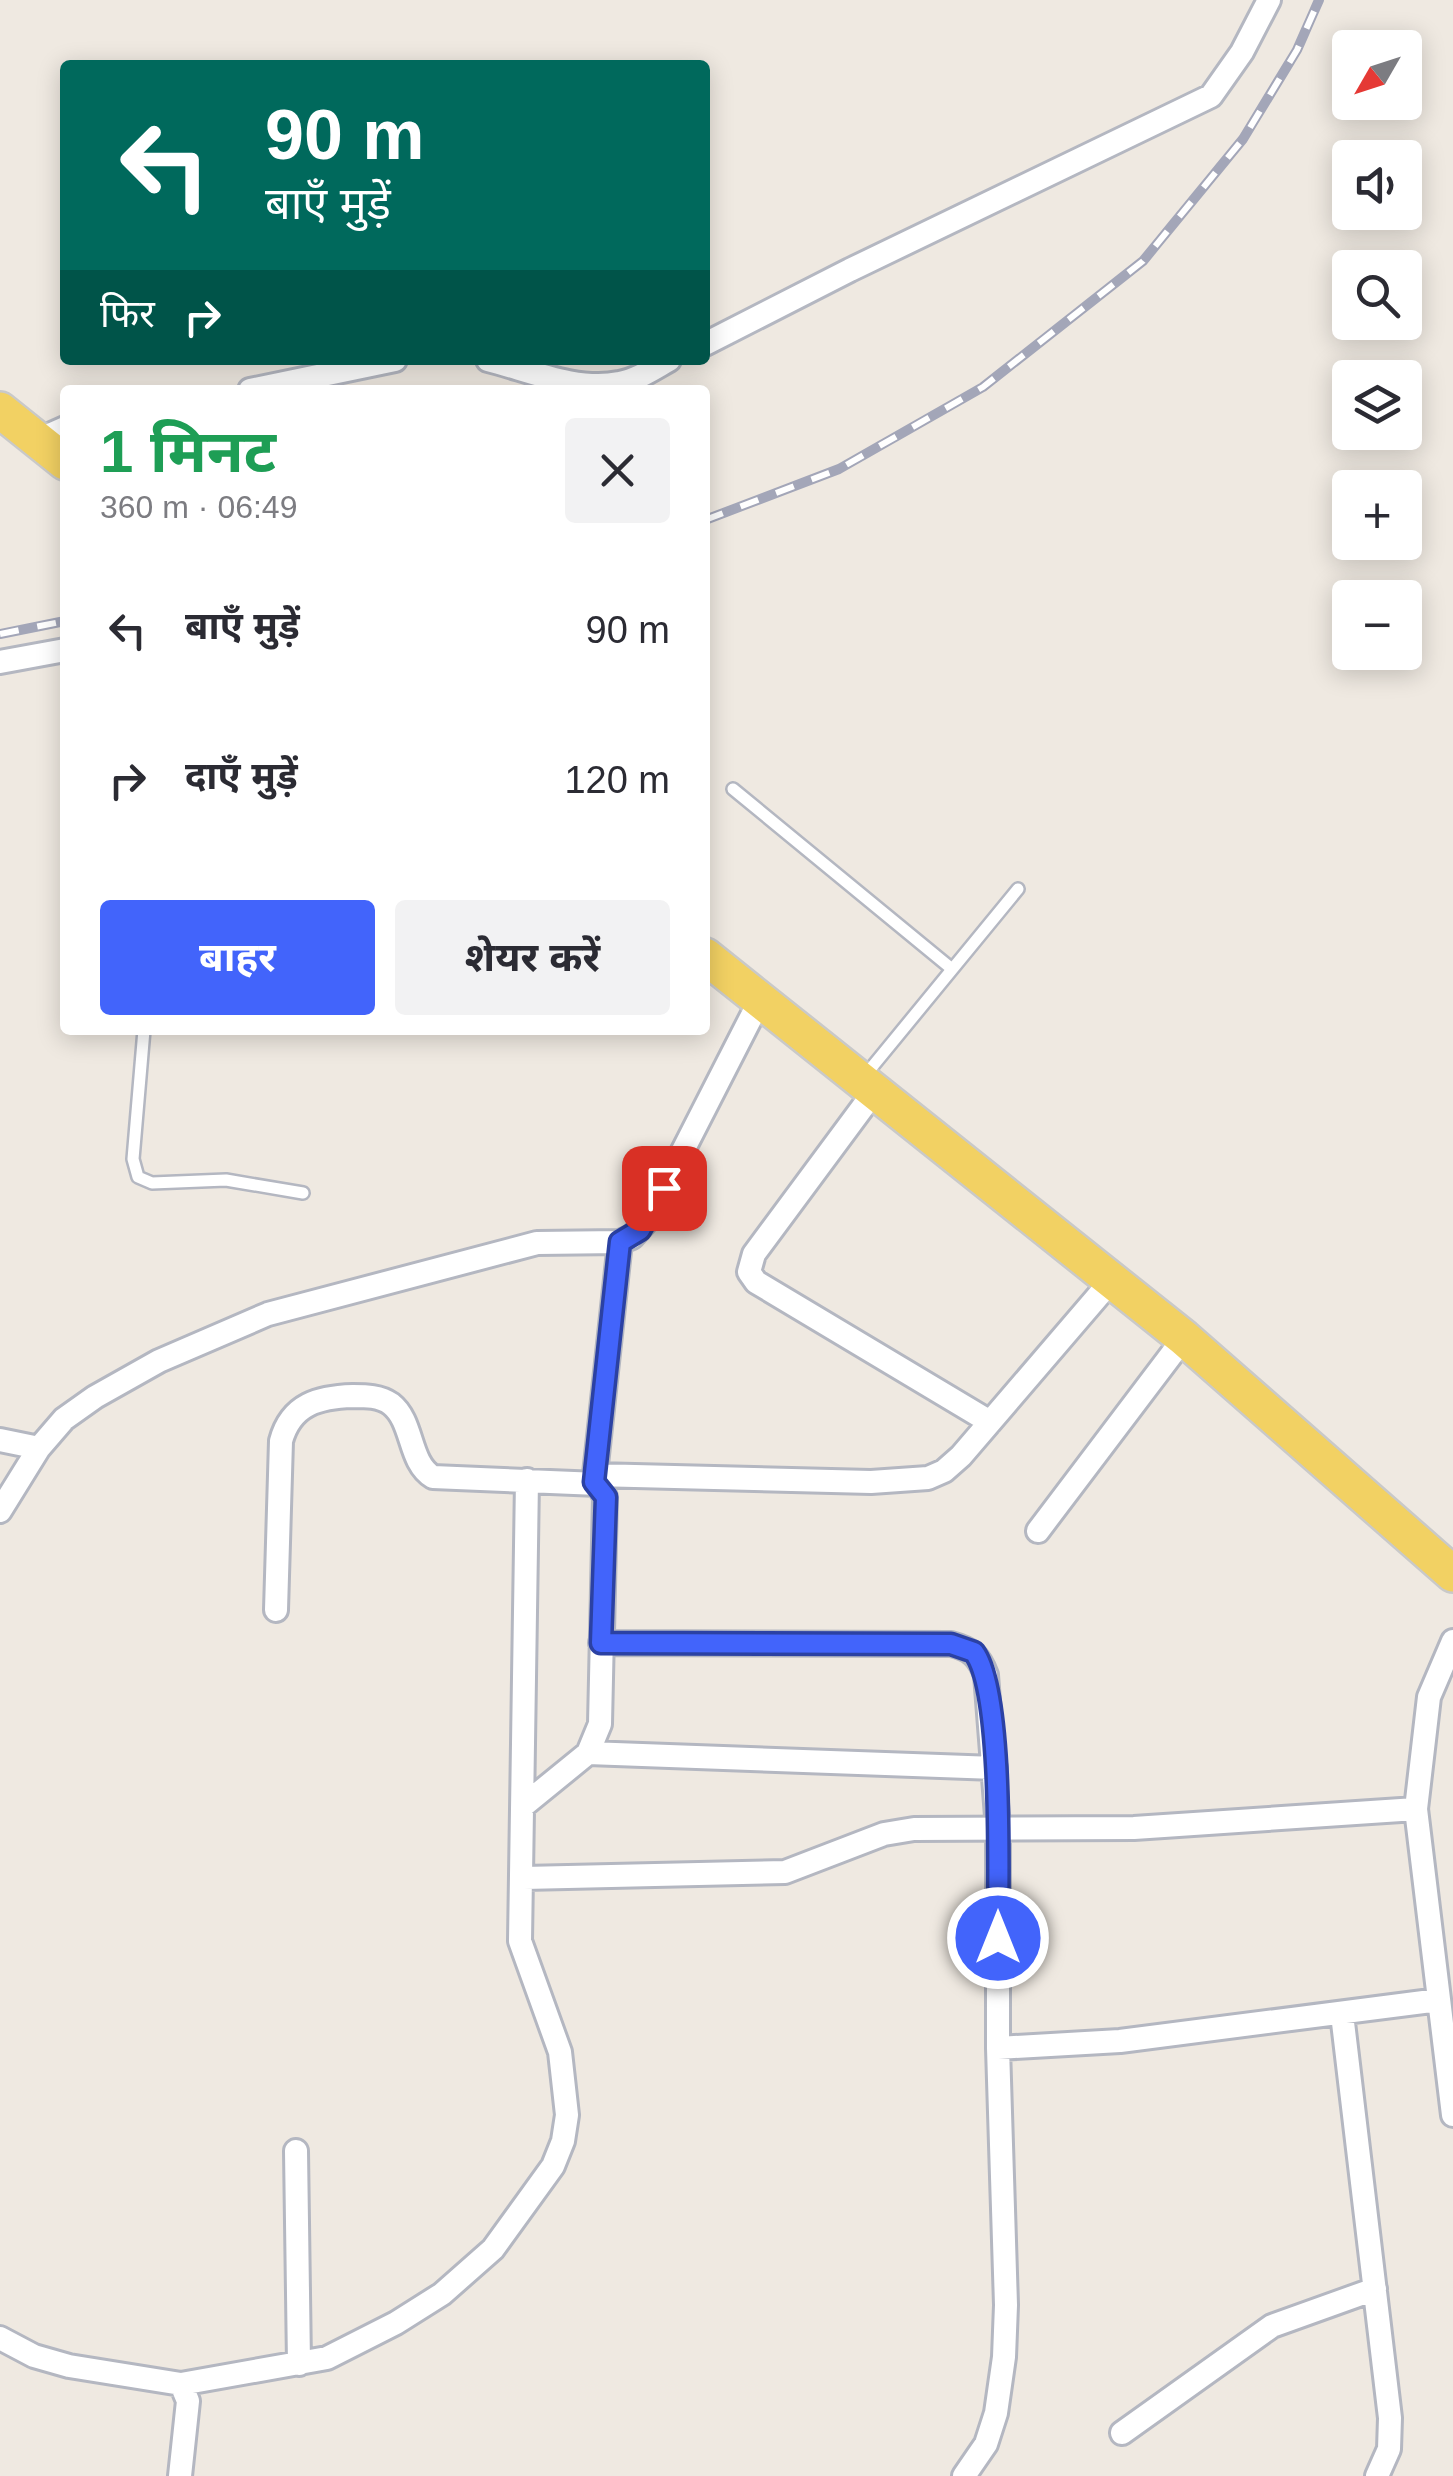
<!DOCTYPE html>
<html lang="hi">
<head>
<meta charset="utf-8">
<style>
  body { margin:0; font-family:Helvetica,"Noto Sans Devanagari",sans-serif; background:#f2f2f3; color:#2b2b33; height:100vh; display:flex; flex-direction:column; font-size:38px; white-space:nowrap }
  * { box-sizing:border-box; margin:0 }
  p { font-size:32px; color:#7c7c81 }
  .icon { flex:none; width:55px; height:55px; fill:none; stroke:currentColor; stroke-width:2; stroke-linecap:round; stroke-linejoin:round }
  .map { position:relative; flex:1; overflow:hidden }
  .side { position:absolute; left:60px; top:385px; width:650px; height:650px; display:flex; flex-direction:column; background:#fff; border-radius:10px; box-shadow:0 5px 25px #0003 }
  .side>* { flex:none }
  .banner { position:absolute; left:60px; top:60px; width:650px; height:305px; border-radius:10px; box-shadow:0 5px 25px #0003; background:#00695c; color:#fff; overflow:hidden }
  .needle { width:65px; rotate:231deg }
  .tools { position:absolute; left:1332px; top:30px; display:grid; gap:20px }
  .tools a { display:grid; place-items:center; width:90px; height:90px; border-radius:10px; background:#fff; box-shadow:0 5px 25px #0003; font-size:50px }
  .pin { position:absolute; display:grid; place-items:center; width:85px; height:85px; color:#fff; margin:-42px; border-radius:20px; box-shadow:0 5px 15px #0006 }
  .me { position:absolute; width:110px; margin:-55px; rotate:0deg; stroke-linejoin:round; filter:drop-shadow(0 0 8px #0008) }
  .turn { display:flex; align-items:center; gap:35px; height:210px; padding:0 40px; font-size:45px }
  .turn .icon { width:130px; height:130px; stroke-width:2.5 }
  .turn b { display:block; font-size:70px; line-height:85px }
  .then { display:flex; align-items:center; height:95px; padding:0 40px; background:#0003; gap:20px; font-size:38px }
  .round { display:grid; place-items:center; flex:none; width:105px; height:105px; border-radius:10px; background:#f2f2f3 }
  .summary { display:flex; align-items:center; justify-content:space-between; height:170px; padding:0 40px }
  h1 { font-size:60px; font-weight:700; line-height:75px; color:#1e9e55 }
  .button { display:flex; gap:20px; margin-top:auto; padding:20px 40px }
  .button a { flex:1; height:115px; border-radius:10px; background:#4264fb; color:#fff; font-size:40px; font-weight:700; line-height:115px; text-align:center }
  .button a+a { background:#f2f2f3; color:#2b2b33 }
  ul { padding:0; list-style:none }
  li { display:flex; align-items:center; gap:30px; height:150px; padding:0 40px }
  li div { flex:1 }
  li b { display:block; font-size:38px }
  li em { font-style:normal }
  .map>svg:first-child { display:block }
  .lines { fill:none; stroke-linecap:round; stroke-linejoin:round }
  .lane-casing { stroke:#b4b7c1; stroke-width:16 }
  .street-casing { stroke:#b4b7c1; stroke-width:28 }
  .primary-casing { stroke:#c9c9c9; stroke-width:40 }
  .lane { stroke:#fff; stroke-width:11 }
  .street { stroke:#fff; stroke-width:22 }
  .primary { stroke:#f2d163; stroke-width:35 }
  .rail-casing { stroke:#a3a6b8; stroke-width:10 }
  .rail { stroke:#fff; stroke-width:6; stroke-dasharray:19; stroke-linecap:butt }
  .route-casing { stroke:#2b41a3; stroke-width:25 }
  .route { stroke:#4264fb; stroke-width:18 }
</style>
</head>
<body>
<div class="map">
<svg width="1453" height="2476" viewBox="0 0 1453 2476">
  <rect width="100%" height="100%" fill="#efe9e1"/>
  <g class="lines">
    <defs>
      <path id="lane" d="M 733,789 L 952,969
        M 144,1030 L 133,1159 L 138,1177 L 152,1183 L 226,1180 L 303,1193
        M 863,1078 L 1018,889"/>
      <path id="street" d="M 705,344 L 850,270 L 1211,96 L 1242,52 L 1269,0
        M 488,360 C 528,370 578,392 619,383 C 637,380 653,369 669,360
        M 250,390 L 395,360
        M 38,440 L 65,428
        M 0,662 L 65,650
        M 874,1092 L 754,1254 L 749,1272 L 756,1282 L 990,1422
        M 0,1440 L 39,1448
        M 595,1475 L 871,1482 L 928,1478 L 944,1471 L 961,1456 L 1111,1281
        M 594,1483 L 620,1242
        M 0,1511 L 39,1448 L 64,1419 L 95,1397 L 159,1361 L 268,1314 L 537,1243 L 620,1242 L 632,1237 L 648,1219 L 760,1000
        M 1038,1531 L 1184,1338
        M 276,1610 L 281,1441 C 291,1404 319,1397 353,1396 C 366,1396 380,1396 391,1404 C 414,1422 408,1462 433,1477 L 598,1484 L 605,1497 L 600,1724 L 588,1753 L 523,1806
        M 1453,1641 L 1429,1697 L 1416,1809 L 1453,2115
        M 601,1643 L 951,1644 C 971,1649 979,1656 986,1675 L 998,1829 L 998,2048 L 1006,2305 L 1004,2357 L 996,2413 L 986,2444 L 964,2476
        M 588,1753 L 995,1768
        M 524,1878 L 785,1872 L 884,1834 L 914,1829 L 1134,1828 L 1416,1809
        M 1342,2014 L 1390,2418 L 1389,2449 L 1377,2476
        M 998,2048 L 1120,2041 L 1439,2000
        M 296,2151 L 299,2364
        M 0,2338 L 34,2356 L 69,2366 L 181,2384 L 188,2401 L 180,2476
        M 181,2384 L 327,2358 L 396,2323 L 442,2294 L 493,2249 L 553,2166 L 563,2141 L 567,2115 L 560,2052 L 520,1941 L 527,1480
        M 1122,2433 L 1272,2326 L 1375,2289"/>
      <path id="primary" d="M 0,410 L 65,462
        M 705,956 L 1184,1338 L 1453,1574"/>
    </defs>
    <use href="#lane" class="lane-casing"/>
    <use href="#street" class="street-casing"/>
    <use href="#primary" class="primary-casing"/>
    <use href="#lane" class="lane"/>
    <use href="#street" class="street"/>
    <use href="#primary" class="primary"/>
    <defs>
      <path id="rail" d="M 705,520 L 839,469 L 983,387 L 1143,261 L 1243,139 L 1297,50 L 1319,0
        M 0,634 L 65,621"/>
    </defs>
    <use href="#rail" class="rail-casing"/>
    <use href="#rail" class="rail"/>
  </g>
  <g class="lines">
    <defs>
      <path id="route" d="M 664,1188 L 640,1230 L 620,1242 L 594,1482 L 606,1497 L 601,1643 L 951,1644 L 974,1652 C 1004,1692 998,1882 998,1938"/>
    </defs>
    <use href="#route" class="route-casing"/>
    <use href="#route" class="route"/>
  </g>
</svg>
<div class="tools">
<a><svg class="needle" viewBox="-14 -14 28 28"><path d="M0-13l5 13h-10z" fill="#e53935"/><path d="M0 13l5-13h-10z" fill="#7c7c81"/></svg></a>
<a><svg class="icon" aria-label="sound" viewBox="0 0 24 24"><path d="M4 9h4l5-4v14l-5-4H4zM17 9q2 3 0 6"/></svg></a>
<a><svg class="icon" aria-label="search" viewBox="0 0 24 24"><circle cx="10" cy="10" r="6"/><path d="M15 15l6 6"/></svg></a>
<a><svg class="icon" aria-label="layers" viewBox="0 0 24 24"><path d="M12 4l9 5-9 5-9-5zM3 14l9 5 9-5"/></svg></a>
<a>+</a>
<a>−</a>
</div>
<div class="pin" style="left:664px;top:1188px;background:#d93025"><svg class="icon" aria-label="arrive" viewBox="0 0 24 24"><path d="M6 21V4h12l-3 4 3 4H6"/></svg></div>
<svg class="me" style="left:998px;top:1938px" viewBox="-20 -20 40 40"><circle r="17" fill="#4264fb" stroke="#fff" stroke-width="3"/><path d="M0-11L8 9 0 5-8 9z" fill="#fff"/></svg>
<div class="banner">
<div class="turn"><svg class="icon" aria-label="left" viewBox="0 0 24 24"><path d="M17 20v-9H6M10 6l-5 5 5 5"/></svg><div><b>90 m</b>बाएँ मुड़ें</div></div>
<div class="then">फिर<svg class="icon" aria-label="right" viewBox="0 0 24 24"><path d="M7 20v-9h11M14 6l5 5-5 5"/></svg></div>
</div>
<section class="side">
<div class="summary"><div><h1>1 मिनट</h1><p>360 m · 06:49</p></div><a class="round"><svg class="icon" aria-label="close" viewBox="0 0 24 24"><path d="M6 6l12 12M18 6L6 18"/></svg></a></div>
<ul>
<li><svg class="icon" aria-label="left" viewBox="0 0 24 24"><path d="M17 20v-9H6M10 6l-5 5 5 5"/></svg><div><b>बाएँ मुड़ें</b></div><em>90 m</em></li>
<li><svg class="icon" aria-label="right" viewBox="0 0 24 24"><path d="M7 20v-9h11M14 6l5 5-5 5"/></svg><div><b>दाएँ मुड़ें</b></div><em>120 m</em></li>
</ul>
<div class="button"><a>बाहर</a><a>शेयर करें</a></div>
</section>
</div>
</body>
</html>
